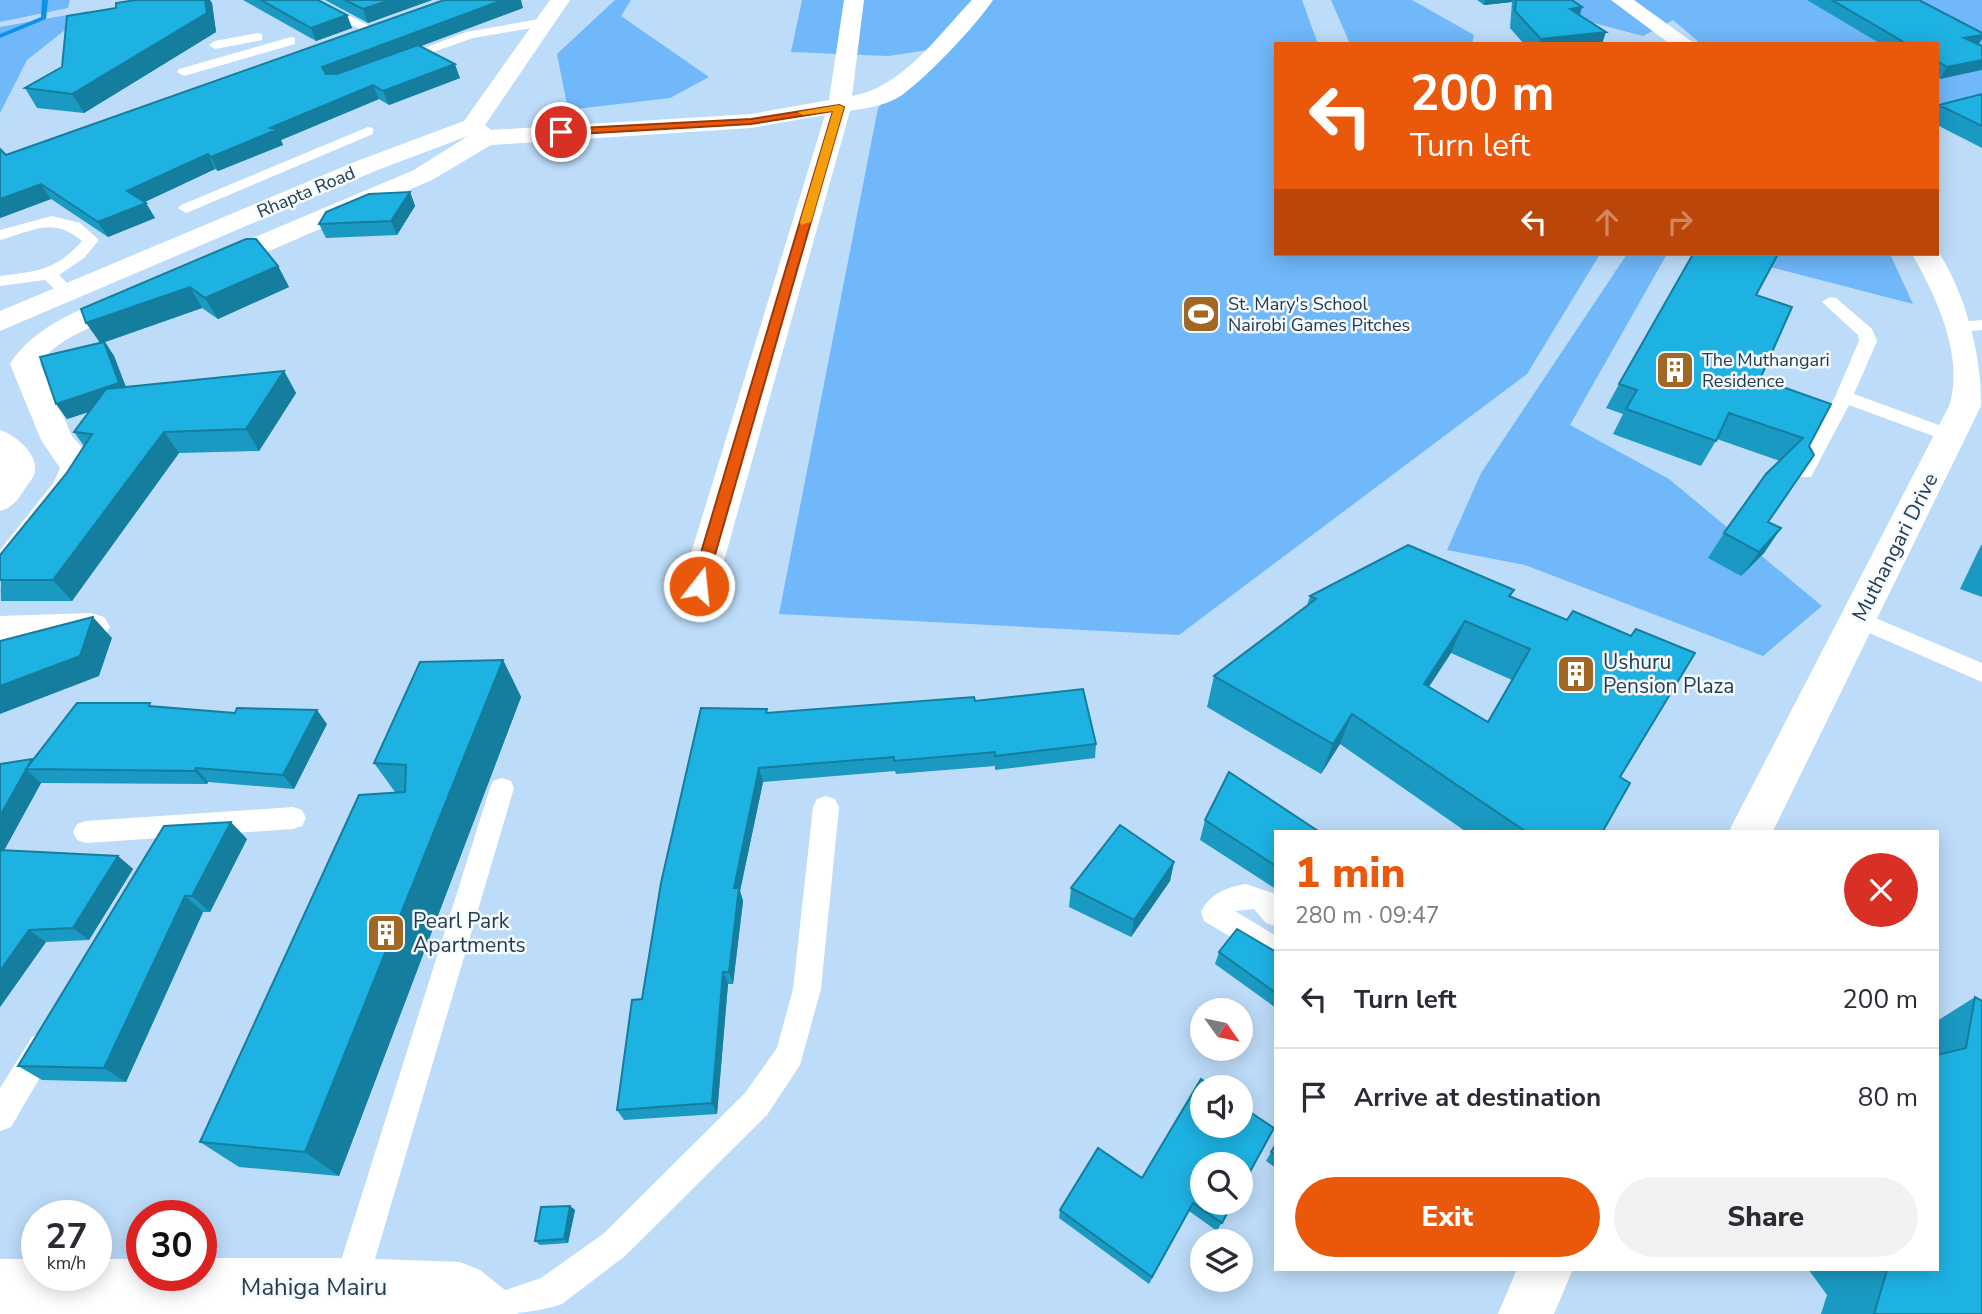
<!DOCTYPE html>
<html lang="en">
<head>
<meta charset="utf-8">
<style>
  body { margin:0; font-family:"Nunito Sans",sans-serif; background:#f2f2f3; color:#2b2b33; height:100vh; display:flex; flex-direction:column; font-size:26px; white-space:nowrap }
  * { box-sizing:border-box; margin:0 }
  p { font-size:23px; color:#7c7c81 }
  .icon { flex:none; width:38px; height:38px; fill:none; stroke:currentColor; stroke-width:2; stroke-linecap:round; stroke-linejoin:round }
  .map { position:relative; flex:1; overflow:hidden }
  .side { position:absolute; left:1274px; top:830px; width:665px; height:441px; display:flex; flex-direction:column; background:#fff; border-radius:0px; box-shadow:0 4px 18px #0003 }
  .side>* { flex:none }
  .guide { position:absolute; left:1274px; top:42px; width:665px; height:214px; border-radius:0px; box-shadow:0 4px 18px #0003; background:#ea580c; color:#fff; overflow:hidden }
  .needle { width:46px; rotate:123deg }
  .fabs { position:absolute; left:1190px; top:998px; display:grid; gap:14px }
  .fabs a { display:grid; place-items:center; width:63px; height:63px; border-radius:50%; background:#fff; box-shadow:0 4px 18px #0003; font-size:35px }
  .speed { position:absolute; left:21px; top:1200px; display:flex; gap:14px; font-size:35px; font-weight:700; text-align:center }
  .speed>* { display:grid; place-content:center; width:91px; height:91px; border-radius:50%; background:#fff; box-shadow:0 4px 18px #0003; line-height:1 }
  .speed small { font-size:18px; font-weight:400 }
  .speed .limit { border:10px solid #d22; background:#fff; color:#111 }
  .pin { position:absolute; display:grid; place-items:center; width:60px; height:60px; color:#fff; margin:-30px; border:4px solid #fff; border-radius:50%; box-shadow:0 2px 7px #0007 }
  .me { position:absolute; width:77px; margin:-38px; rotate:16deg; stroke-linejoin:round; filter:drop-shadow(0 0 5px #0008) }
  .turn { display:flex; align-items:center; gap:24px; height:147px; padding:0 21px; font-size:32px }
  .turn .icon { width:91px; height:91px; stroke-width:2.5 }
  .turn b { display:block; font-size:49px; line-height:60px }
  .lanes { display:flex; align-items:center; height:66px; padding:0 21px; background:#0003; justify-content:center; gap:35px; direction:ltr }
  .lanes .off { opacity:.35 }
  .round { display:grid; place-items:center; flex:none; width:74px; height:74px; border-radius:37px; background:#f2f2f3 }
  .headline { display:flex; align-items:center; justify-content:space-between; height:119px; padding:0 21px }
  h1 { font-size:42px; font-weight:800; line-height:52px; color:#ea580c }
  .cta { display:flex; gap:14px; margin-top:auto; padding:14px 21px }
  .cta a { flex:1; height:80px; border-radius:42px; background:#ea580c; color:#fff; font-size:28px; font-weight:800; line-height:80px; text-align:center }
  .cta a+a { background:#f2f2f3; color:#2b2b33 }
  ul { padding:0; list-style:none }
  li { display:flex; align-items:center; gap:21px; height:98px; padding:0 21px; border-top:2px solid #e1e1e2 }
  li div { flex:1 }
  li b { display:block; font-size:26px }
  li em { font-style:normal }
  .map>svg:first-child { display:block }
  .green { fill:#70b8f9 }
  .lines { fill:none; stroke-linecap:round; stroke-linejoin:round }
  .stream { fill:#0d92ea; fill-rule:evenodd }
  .service { fill:#fff; fill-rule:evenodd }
  .minor { fill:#fff; fill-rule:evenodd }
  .wall { fill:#1a99c2; fill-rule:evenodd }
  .shaded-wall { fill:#157d9e }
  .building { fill:#1eb2e2; stroke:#157d9e; stroke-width:2; fill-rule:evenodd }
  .route { fill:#ea580c; stroke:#983908; stroke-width:2 }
  .slow { fill:#f59e0b }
  .labels { text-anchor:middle; stroke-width:5; stroke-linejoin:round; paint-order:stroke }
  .far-street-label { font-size:18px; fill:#253b4e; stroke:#f5faff }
  .far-poi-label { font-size:18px; fill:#253b4e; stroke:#f5faff; text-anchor:start }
  .street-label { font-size:21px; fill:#253b4e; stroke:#f5faff }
  .poi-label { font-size:21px; fill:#253b4e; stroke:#f5faff; text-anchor:start }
  .near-street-label { font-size:24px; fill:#253b4e; stroke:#f5faff }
</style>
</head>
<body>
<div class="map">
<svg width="1982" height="1314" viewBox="0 0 1982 1314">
  <rect width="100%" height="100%" fill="#bddcf9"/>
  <path class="green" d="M 0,0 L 70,0 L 68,8 L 0,22 Z
    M 615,0 L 631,0 L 621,16 L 709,77 L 670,98 L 568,110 L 557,54 Z
    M 802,0 L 1302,0 L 1318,44 L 1276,44 L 1276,254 L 1600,254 L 1527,374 L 1179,635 L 779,614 L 878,108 L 928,50 L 888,56 L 791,52 Z
    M 1331,0 L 1412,0 L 1474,35 L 1472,44 L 1350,44 Z
    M 1559,0 L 1982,0 L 1982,106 L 1937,104 L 1937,44 L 1701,44 L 1673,20 L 1643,36 L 1586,21 Z
    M 89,11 L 27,60 L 0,113 L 0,27 Z
    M 1627,254 L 1667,254 L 1570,425 L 1669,479 L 1822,606 L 1763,656 L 1525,565 L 1447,550 L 1481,473 Z
    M 1720,254 L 1890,254 L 1913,304 Z"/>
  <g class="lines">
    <path class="stream" d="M 42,0 L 48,0 L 46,19 L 0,38 L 0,34 L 41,17 Z"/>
    <path class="service" d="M 304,0 L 319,0 L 379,31 L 377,34 L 369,34 Z
      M 545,18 L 549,19 L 549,25 L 473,38 L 399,64 L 393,60 L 466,32 Z
      M 258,33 L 262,34 L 262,40 L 215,49 L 209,45 L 215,41 Z
      M 291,37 L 295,38 L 295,44 L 184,76 L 177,72 L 179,69 Z
      M 368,127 L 373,128 L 373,134 L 191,211 L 186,213 L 178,208 L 181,205 Z
      M 52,216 L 80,223 L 99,240 L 84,258 L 59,275 L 76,292 L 74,296 L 62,296 L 45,280 L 0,286 L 0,276 C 38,271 55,271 82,241 C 53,216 33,231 0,240 L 0,230 Z
      M 1830,297 L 1836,298 L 1872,329 L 1877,341 L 1854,394 L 1958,432 L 1961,436 L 1958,440 L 1944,440 L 1849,405 L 1811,477 L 1797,477 L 1794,472 L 1835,397 L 1859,341 L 1858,335 L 1822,302 Z
      M 1982,320 L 1982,330 L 1958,332 L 1949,327 L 1958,322 Z
      M 1859,611 L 1982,663 L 1982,682 L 1851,625 L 1848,619 L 1851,613 Z
      M 502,778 L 511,781 L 514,788 L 367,1286 L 362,1298 L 350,1303 L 338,1298 L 333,1286 L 490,788 L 493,781 Z
      M 826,796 L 835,799 L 839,807 L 821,989 L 800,1065 L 767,1115 L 625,1256 L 562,1304 C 532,1314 505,1314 473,1314 L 477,1300 L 541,1278 L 603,1234 L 745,1093 L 777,1048 L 793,989 L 813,807 L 817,799 Z
      M 293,807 L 302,810 L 306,818 L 302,826 L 293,829 L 86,843 L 77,840 L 73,832 L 77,824 L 86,821 Z
      M 1246,884 L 1276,894 L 1276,926 L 1266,923 L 1254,909 L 1235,911 L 1276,936 L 1276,964 L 1204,921 L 1201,912 C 1209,894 1227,887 1246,884 Z
      M 42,1033 L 52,1037 L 57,1047 L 52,1057 L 11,1127 L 0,1131 L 0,1088 L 32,1037 Z"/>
    <path class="minor" d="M 550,0 L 570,0 L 485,125 L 491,130 L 751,114 L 829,100 L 844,0 L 864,0 L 852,96 C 902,88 938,35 972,0 L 993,0 C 974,28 929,75 902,95 C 888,105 867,108 850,111 L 717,586 L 712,595 L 699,599 L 686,595 L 681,586 L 825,115 L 751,128 L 491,145 L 432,180 L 221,272 L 211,274 L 201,272 L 197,266 L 201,260 L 414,170 L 468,136 L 375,171 L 0,331 L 0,311 L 357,161 L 464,121 Z
      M 1611,0 L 1634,0 L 1695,44 L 1670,44 Z
      M 1937,250 C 1965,292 1982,355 1981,406 L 1773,831 L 1729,831 L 1949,406 C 1965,357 1936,296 1912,254 L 1937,254 Z
      M 134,291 L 144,294 L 148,300 L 144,306 C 114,319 57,335 40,364 L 72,436 L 87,453 L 94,468 L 81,494 L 13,584 L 0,588 L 0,550 L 54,482 L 60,468 L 41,440 L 10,364 C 33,326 91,302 134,291 Z
      M 0,430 C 16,435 41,456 34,475 C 32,480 27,485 24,490 C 17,501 13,507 0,511 Z
      M 91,613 L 104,617 L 110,627 L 104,637 L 91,641 L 0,644 L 0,616 Z
      M 201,1258 L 350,1258 L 460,1262 L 480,1270 L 510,1294 L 518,1314 L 0,1314 L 0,1259 L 37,1259 L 37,1276 L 96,1276 L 96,1259 L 142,1259 L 142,1276 L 201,1276 Z
      M 1517,1269 L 1573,1269 L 1554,1314 L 1498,1314 Z"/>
  </g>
  <path class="wall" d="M 243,0 L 318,0 L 347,15 L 352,28 L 316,41 Z
    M 325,0 L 432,0 L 368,23 Z
    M 1477,0 L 1572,0 L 1582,7 L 1580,15 L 1602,44 L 1524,44 L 1510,28 L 1512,2 L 1484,5 Z
    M 1807,0 L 1919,0 L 1978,45 L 1940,79 L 1937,77 L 1937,44 L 1881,44 Z
    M 212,3 L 216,32 L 84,113 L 37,108 L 25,88 Z
    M 523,8 L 420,46 L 460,78 L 389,105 L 379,99 L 281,140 L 283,145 L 218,171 L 215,169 L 145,202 L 155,218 L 108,237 L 51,199 L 0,218 L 0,149 L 6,155 Z
    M 1982,94 L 1982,148 L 1937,125 L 1937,108 L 1939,105 Z
    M 410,192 L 415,206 L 397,235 L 326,238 L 319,224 Z
    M 278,266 L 289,287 L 218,319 L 202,308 L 105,342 L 114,356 L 126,387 L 284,371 L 296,393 L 259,451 L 179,453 L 72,601 L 1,601 L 0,555 L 66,474 L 84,446 L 74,432 L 89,412 L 67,419 L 56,404 L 100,343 L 81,309 Z
    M 1756,295 L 1760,379 L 1831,404 L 1768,522 L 1781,528 L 1764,553 L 1741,576 L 1708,558 L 1724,533 L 1780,461 L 1717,439 L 1701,466 L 1613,434 L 1623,414 L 1606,408 L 1619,384 Z
    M 1981,545 L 1982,545 L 1982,597 L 1960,589 Z
    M 1514,590 L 1511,596 L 1620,777 L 1603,831 L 1465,831 L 1340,744 L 1321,774 L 1207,707 L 1214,676 L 1307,606 L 1310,596 ZM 1451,653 L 1512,680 L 1488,722 L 1429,687 Z
    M 503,660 L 521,697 L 339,1176 L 239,1167 L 200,1142 L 395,792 L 374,763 Z
    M 975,701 L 1096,744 L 1095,758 L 995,770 L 995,766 L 896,774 L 895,771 L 763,782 L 740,891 L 743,901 L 733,984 L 728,984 L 717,1114 L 624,1120 L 617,1110 L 768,713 Z
    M 153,706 L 327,724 L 294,789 L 208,782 L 207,784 L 41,783 L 4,850 L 118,856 L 133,869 L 89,940 L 46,942 L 0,1007 L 0,764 L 32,759 L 34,760 Z
    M 1205,820 L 1276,831 L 1276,889 L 1200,840 Z
    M 164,826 L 247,839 L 210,912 L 203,912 L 126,1082 L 42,1080 L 18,1066 Z
    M 1174,862 L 1170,881 L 1131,937 L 1069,907 L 1071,888 Z
    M 1219,952 L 1276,952 L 1276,1008 L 1215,964 Z
    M 1975,997 L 1982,1314 L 1821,1314 L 1827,1295 L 1808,1269 L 1937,1269 L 1937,1021 Z
    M 1276,1144 L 1276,1168 L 1266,1161 Z
    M 1142,1178 L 1233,1202 L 1217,1231 L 1189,1211 L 1149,1284 L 1059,1218 L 1060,1210 Z
    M 570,1206 L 575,1210 L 568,1243 L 540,1245 L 535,1241 Z"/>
  <path class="shaded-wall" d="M 205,0 L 210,0 L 212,3 L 216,32 L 84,113 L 72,94 Z
    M 390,0 L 432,0 L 368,23 L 363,9 Z
    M 503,0 L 521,0 L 523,8 L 328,81 L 322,67 Z
    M 1485,0 L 1513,0 L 1512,2 L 1484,5 Z
    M 1582,7 L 1576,23 L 1570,9 Z
    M 347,15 L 352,28 L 316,41 L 311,28 Z
    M 1606,32 L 1602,44 L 1540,44 L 1541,39 Z
    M 1982,35 L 1982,39 L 1977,46 L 1964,38 Z
    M 1982,60 L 1982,70 L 1940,79 L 1947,67 Z
    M 455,64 L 460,78 L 389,105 L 383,91 Z
    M 373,85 L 379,99 L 281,140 L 283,145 L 218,171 L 211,157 L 270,128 Z
    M 208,154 L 215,169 L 136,206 L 127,191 Z
    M 41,184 L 51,199 L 0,218 L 0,199 Z
    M 410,192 L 415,206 L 397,235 L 391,221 Z
    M 146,203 L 155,218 L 108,237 L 98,222 Z
    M 278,266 L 289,287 L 218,319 L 205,298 Z
    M 190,287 L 202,308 L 105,342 L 114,356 L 130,398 L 67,419 L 56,404 L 101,344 L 86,323 Z
    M 284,371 L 296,393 L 259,451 L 246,429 Z
    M 164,432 L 179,453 L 72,601 L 53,580 Z
    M 1781,528 L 1764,553 L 1741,576 L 1759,552 Z
    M 93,617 L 112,638 L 99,676 L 0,714 L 0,686 Z
    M 1465,621 L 1451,653 L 1410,715 L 1424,684 Z
    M 503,660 L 521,697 L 339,1176 L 305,1152 Z
    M 317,710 L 327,724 L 294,789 L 283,775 Z
    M 1352,714 L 1340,744 L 1321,774 L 1333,744 Z
    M 196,768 L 208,782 L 207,784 L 194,771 Z
    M 759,768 L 763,782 L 740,891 L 743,901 L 733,984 L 729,972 L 734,888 Z
    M 26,769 L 41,783 L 0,858 L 0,816 Z
    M 231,822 L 247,839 L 210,912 L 192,896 Z
    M 118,856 L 133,869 L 89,940 L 73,928 Z
    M 1174,862 L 1170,881 L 1131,937 L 1134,920 Z
    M 185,896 L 203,912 L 126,1082 L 104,1068 Z
    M 29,930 L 46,942 L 0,1007 L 0,971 Z
    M 723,972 L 728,984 L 717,1114 L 712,1103 Z
    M 570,1206 L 575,1210 L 568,1243 L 564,1239 Z"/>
  <path class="building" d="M 136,0 L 205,0 L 207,13 L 72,94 L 25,88 L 62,67 L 67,16 L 116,8 L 116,3 Z
    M 261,0 L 318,0 L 347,15 L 311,28 Z
    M 345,0 L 390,0 L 363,9 Z
    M 444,0 L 503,0 L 322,67 L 326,74 L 337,74 L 418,45 L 455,64 L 383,91 L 373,85 L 270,128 L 276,130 L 211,157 L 208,154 L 127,191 L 146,203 L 98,222 L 41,184 L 0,199 L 0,149 L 6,155 Z
    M 1516,0 L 1572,0 L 1582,7 L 1570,9 L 1606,32 L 1541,39 L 1515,11 Z
    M 1832,0 L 1919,0 L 1982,33 L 1982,35 L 1964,38 L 1982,46 L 1982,60 L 1947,67 L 1937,61 L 1937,44 L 1907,44 Z
    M 1982,94 L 1982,126 L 1939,105 Z
    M 410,192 L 391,221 L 319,224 L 326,212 L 369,194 Z
    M 246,239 L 256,239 L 278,266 L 205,298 L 190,287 L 86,323 L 81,309 Z
    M 1693,254 L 1778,254 L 1756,295 L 1792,307 L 1760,379 L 1831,404 L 1809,446 L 1814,455 L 1768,522 L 1781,528 L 1759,552 L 1724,533 L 1766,474 L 1803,438 L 1729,413 L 1716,441 L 1626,409 L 1637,390 L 1619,384 Z
    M 104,342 L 119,383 L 56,404 L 40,357 Z
    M 284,371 L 246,429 L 164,432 L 53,580 L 0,580 L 0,555 L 66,474 L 92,434 L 74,432 L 106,389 Z
    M 1408,545 L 1514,590 L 1509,596 L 1567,620 L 1573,611 L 1631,636 L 1636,629 L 1695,653 L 1620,777 L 1630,783 L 1603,831 L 1525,831 L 1352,714 L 1333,744 L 1214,676 L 1316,599 L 1310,596 ZM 1465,621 L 1530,649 L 1488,722 L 1424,684 Z
    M 93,617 L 80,656 L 0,686 L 0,641 Z
    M 503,660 L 305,1152 L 200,1142 L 359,795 L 405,792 L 406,765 L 374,763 L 420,662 Z
    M 1083,689 L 1096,744 L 995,756 L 995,752 L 894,761 L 894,757 L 759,768 L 734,888 L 739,888 L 729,972 L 723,972 L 712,1103 L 617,1110 L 632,1000 L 642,999 L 661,883 L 701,708 L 767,709 L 766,713 L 974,697 L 975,701 Z
    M 77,703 L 150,703 L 149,706 L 235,713 L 237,708 L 317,710 L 283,775 L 196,768 L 194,771 L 26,769 Z
    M 32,759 L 0,816 L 0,764 Z
    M 1229,772 L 1318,831 L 1276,831 L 1276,866 L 1205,820 Z
    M 231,822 L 192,896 L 185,896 L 104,1068 L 18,1066 L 164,826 Z
    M 1120,825 L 1174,862 L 1134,920 L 1071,888 Z
    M 0,850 L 118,856 L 73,928 L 29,930 L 0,971 Z
    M 1237,929 L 1276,952 L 1276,993 L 1219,952 Z
    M 1975,997 L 1982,1001 L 1982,1314 L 1874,1314 L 1887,1270 L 1886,1269 L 1937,1269 L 1937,1055 L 1966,1048 Z
    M 1201,1079 L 1212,1087 L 1202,1087 L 1202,1125 L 1241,1125 L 1241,1106 L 1274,1128 L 1241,1188 L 1241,1164 L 1202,1164 L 1202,1202 L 1233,1202 L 1222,1223 L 1193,1203 L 1152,1277 L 1060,1210 L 1098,1148 L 1142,1178 Z
    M 1276,1144 L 1276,1155 L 1271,1152 Z
    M 570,1206 L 564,1239 L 535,1241 L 541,1207 Z"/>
  <path class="route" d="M 839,105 L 844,107 L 706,586 L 699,592 L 691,586 L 833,111 L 751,124 L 561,135 L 556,132 L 561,129 L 751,119 Z"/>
  <path class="slow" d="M 839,105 L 844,107 L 811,222 L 801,225 L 800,222 L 833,111 L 803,115 L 798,112 Z"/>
  <defs>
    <symbol id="stadium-square" viewBox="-11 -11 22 22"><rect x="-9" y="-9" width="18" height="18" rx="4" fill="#a06824" stroke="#f5faff"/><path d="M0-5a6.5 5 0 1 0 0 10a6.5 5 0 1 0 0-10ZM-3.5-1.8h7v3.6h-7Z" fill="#fff"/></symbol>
    <symbol id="building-square" viewBox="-11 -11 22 22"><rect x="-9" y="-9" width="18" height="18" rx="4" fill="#a06824" stroke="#f5faff"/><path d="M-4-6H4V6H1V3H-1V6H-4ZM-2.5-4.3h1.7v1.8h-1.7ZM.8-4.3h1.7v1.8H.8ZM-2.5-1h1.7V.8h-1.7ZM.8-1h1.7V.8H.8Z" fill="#fff"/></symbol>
  </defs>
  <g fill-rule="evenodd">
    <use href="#stadium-square" x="1179" y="292" width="44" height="44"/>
    <use href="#building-square" x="1653" y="348" width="44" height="44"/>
    <use href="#building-square" x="1554" y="652" width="44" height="44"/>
    <use href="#building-square" x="364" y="911" width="44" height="44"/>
  </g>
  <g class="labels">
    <g class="far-street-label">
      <text transform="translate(306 192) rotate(-23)" y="6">Rhapta Road</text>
    </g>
    <g class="far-poi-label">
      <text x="1228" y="310">St. Mary's School<tspan x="1228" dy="21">Nairobi Games Pitches</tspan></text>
      <text x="1702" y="366">The Muthangari<tspan x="1702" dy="21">Residence</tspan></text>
    </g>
    <g class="street-label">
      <text transform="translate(1895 547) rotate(-63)" y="7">Muthangari Drive</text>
    </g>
    <g class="poi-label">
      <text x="1603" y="669">Ushuru<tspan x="1603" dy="24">Pension Plaza</tspan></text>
      <text x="413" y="928">Pearl Park<tspan x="413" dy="24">Apartments</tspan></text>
    </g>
    <g class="near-street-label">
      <text x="314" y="1295">Mahiga Mairu</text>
    </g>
  </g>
</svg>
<div class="fabs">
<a><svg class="needle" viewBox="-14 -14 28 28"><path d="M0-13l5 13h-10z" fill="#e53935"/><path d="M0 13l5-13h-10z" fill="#7c7c81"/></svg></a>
<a><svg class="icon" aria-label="sound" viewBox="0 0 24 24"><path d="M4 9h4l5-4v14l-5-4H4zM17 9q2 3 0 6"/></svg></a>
<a><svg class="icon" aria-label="search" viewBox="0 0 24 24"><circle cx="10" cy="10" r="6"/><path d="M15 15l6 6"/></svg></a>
<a><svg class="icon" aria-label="layers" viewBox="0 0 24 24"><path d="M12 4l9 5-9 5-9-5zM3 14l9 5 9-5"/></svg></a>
</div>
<div class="speed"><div>27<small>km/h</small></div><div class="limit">30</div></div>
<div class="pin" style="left:561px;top:132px;background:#d93025"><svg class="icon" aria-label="arrive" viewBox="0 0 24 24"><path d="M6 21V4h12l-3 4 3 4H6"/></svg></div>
<svg class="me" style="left:699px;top:586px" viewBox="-20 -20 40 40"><circle r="17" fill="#ea580c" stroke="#fff" stroke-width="3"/><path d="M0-11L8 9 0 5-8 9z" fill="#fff"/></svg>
<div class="guide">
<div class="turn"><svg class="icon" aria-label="left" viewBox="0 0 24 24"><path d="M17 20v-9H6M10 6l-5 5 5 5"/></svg><div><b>200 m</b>Turn left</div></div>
<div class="lanes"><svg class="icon" aria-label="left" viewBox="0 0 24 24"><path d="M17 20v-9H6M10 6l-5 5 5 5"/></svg><svg class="icon off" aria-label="ahead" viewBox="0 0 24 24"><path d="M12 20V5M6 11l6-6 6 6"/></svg><svg class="icon off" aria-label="right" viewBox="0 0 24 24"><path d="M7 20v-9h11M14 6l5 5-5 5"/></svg></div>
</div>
<section class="side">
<div class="headline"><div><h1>1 min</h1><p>280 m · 09:47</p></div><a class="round" style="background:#d93025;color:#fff"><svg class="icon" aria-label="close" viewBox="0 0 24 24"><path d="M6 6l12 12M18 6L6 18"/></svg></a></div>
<ul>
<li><svg class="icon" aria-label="left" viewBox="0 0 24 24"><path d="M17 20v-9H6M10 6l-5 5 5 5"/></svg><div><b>Turn left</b></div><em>200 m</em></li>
<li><svg class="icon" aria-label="arrive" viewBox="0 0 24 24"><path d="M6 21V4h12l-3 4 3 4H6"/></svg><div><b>Arrive at destination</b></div><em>80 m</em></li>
</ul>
<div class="cta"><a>Exit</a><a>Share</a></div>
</section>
</div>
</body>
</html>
